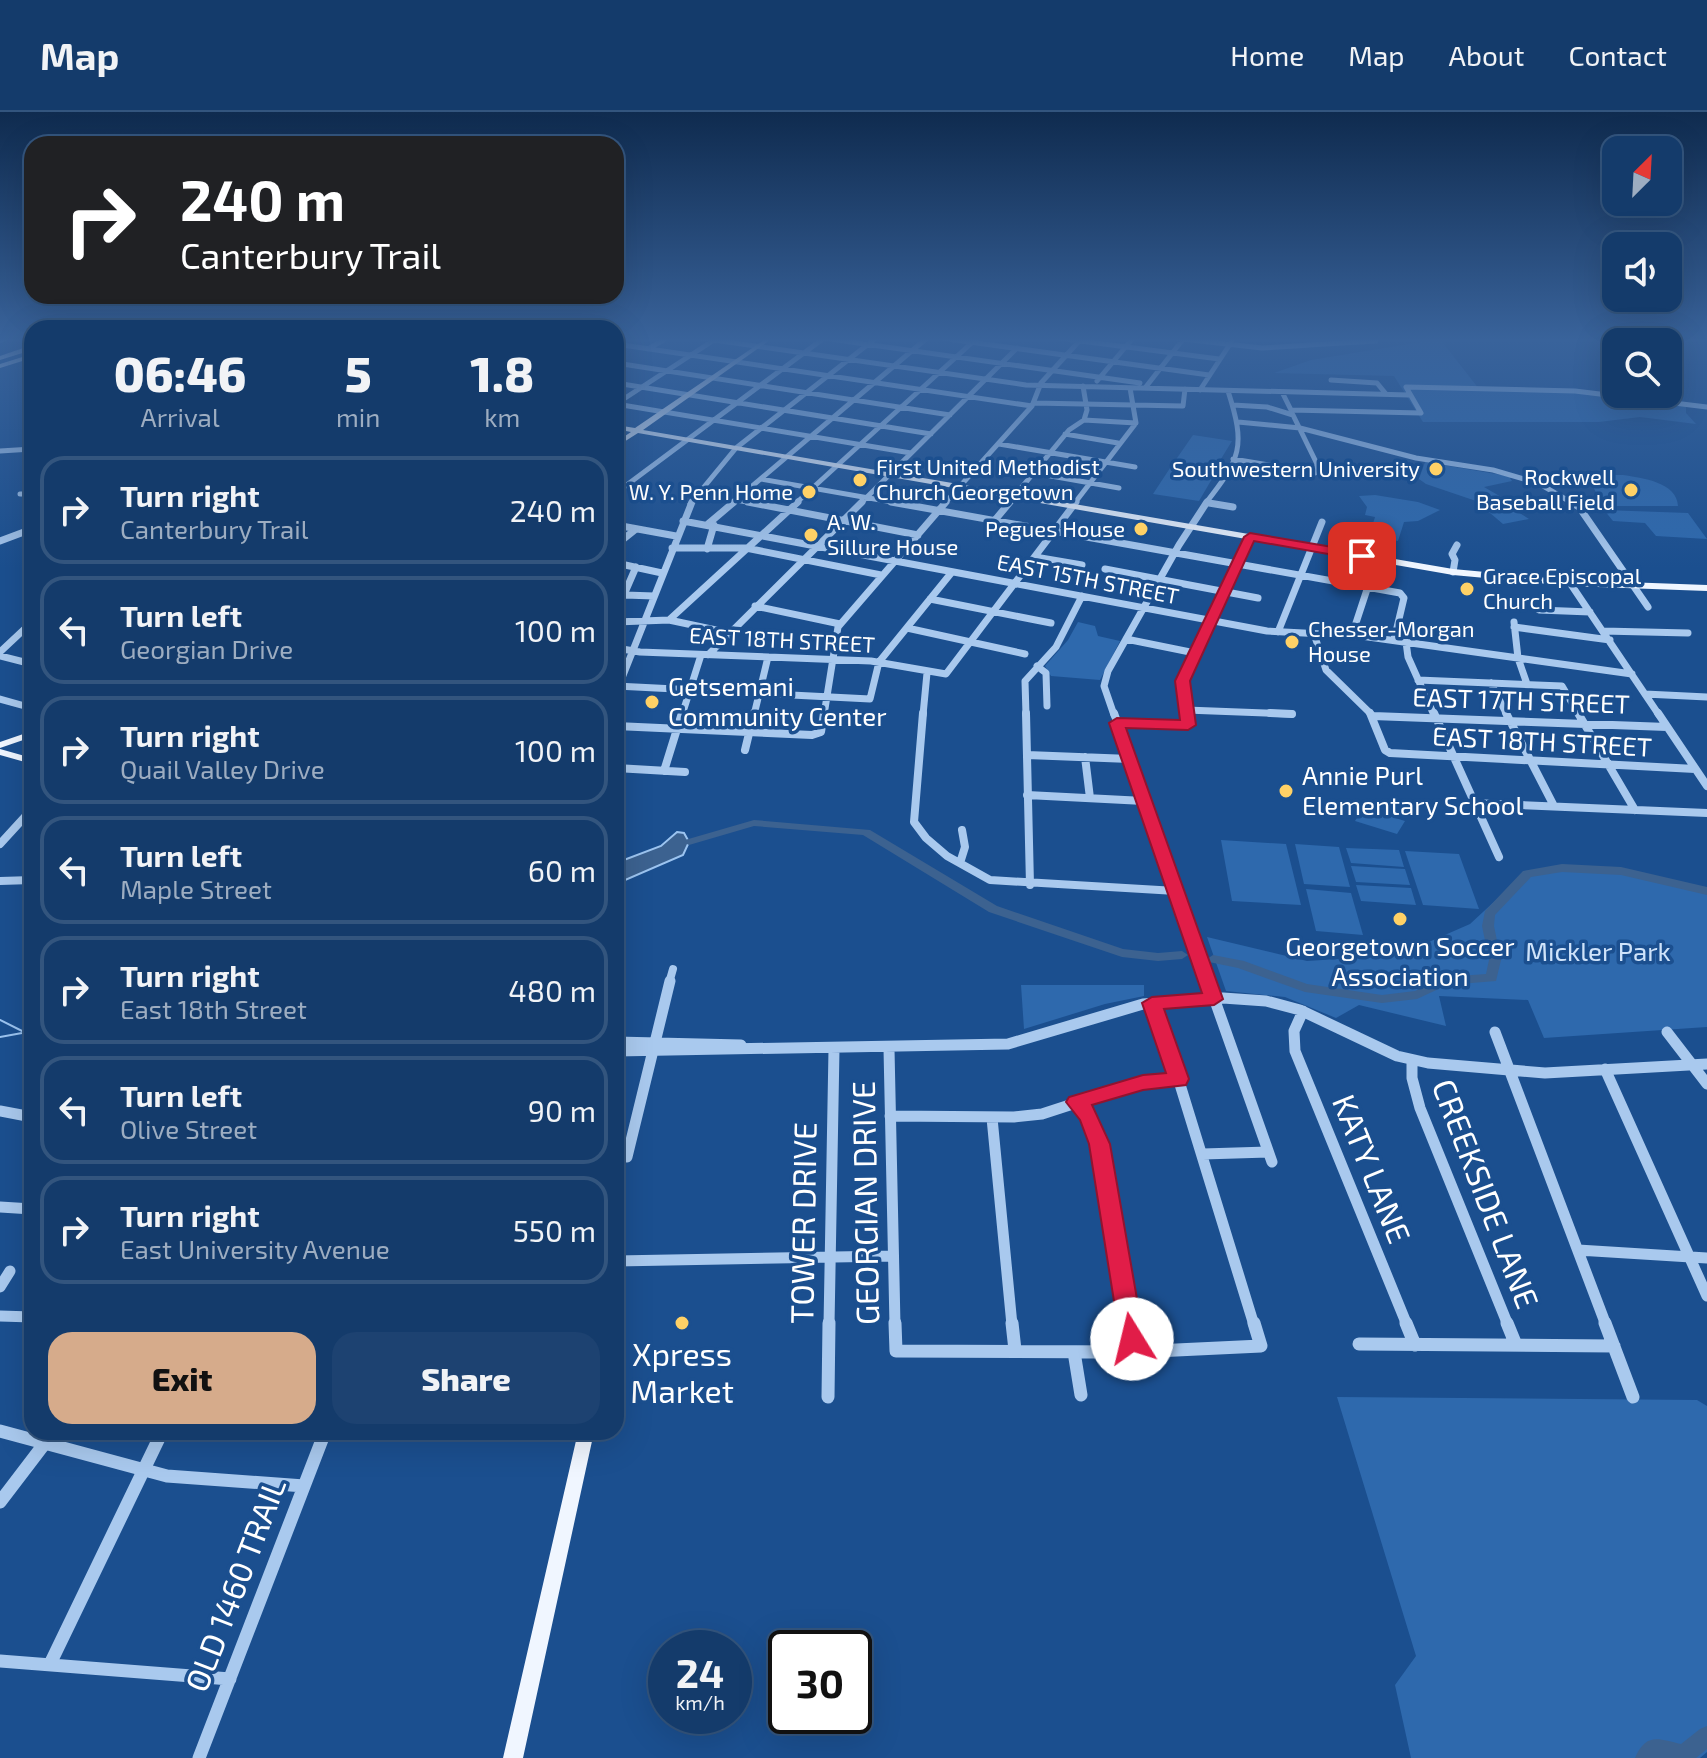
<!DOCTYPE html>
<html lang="en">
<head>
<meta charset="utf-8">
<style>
  body { margin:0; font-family:"Exo 2",sans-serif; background:#1d4271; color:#f1f3f6; height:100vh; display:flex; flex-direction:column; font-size:30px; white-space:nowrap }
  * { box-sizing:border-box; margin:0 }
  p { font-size:26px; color:#9dadc1 }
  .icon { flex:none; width:44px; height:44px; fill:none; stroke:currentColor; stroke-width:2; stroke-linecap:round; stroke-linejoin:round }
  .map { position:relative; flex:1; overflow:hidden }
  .panel { position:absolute; left:24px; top:208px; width:600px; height:1120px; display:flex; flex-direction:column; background:#143b6b; border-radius:24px; box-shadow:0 8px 32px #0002,0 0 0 2px #33557e }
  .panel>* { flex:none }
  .banner { position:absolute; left:24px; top:24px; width:600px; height:168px; border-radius:24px; box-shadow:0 8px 32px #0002,0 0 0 2px #33557e; background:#202124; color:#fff; overflow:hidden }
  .needle { width:52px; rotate:24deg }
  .controls { position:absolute; left:1602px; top:24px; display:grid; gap:16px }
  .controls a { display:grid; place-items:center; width:80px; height:80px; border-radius:16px; background:#143b6b; box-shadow:0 8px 32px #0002,0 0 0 2px #33557e; font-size:40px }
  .speed { position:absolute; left:648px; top:1518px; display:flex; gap:16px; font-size:40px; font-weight:700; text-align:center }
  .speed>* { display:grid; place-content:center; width:104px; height:104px; border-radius:50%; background:#143b6b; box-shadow:0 8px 32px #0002,0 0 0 2px #33557e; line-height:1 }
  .speed small { font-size:20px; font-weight:400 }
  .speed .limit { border:4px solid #111; border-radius:12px; background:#fff; color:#111 }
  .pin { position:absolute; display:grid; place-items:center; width:68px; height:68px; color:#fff; margin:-34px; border-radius:16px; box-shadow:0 4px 12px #0006 }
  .me { position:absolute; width:88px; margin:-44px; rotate:351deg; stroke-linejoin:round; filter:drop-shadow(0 0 6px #0008) }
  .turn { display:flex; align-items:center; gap:28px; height:168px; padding:0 24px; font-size:36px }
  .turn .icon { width:104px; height:104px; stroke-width:2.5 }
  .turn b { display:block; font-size:56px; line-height:68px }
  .eta { display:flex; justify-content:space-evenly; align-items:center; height:136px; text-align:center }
  .eta b { font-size:48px; font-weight:800; line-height:56px }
  .action { display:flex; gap:16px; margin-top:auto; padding:16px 24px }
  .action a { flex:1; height:92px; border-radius:24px; background:#d6ab8b; color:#111; font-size:32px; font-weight:800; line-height:92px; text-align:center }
  .action a+a { background:#1d4271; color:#f1f3f6 }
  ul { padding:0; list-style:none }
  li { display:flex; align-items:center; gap:24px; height:108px; margin:0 16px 12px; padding:0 8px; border:4px solid #33557e; border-radius:24px }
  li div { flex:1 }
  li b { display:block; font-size:30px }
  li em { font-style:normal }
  header { display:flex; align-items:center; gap:48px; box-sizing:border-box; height:112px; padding:0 40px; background:#143b6b; border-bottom:2px solid #33557e }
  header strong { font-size:38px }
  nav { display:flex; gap:44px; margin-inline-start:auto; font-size:28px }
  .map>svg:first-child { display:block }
  .green { fill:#2e69ad }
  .water { fill:#3c6290; stroke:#9cc4f0; stroke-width:2 }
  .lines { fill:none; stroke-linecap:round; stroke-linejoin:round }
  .stream { stroke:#9cc4f0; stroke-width:2 }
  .river { fill:#3c6290; fill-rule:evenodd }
  .minor-far4 { stroke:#a9c9ee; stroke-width:5 }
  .minor-far3 { stroke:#a9c9ee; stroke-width:7 }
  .minor-far2 { stroke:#a9c9ee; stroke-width:8 }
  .minor-far1 { stroke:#a9c9ee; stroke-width:11 }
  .minor { stroke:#a9c9ee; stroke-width:13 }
  .major { fill:#f0f6ff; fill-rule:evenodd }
  .highway { fill:#fff; fill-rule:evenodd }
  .route { fill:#e11d48; stroke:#92132f; stroke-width:2 }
  .poi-dot { fill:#ffd166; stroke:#1b4f8f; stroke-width:3 }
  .labels { text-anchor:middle; stroke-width:7; stroke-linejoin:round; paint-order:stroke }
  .far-poi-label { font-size:22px; fill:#fff; stroke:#1b4f8f; text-anchor:start }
  .far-street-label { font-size:22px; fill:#fff; stroke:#1b4f8f }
  .poi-label { font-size:26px; fill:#fff; stroke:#1b4f8f; text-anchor:start }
  .street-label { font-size:26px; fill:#fff; stroke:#1b4f8f }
  .park-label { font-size:26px; fill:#cfe3fa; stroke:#1b4f8f }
  .near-street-label { font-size:32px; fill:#fff; stroke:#1b4f8f }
  .near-poi-label { font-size:32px; fill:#fff; stroke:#1b4f8f }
</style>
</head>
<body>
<header>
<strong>Map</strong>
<nav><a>Home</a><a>Map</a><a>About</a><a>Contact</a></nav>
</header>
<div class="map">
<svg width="1707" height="1646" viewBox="0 0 1707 1646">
  <rect width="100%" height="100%" fill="#1b4f8f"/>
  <path class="green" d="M 1440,227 L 1479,277 L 1567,279 L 1686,294 L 1686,301 L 1696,312 L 1640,305 L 1599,310 L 1423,310 L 1394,264 L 1274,261 L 1311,248 Z
    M 1193,323 L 1232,329 L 1216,355 L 1175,349 Z
    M 1425,350 L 1514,365 L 1510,366 L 1512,369 L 1484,375 L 1515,393 L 1510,395 L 1529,407 L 1503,412 L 1476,389 L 1426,372 L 1419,367 Z
    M 1172,353 L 1216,360 L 1199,389 L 1153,382 Z
    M 1623,363 C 1642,366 1677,370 1678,394 L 1610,394 L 1601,390 L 1587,363 Z
    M 1375,383 L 1418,390 L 1440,398 L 1418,409 L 1404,410 L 1398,429 L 1369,424 L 1375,405 L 1365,403 L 1367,395 L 1359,384 Z
    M 1604,398 L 1688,401 L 1707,427 L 1656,424 L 1645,411 L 1613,409 Z
    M 1078,510 L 1095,514 L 1098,524 L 1120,529 L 1100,568 L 1051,564 L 1045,554 L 1068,528 Z
    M 1363,696 L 1405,709 L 1397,722 L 1355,709 Z
    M 1221,728 L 1286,732 L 1301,793 L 1232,789 Z
    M 1295,732 L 1339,735 L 1350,775 L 1304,772 Z
    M 1346,736 L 1399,738 L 1404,755 L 1351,751 Z
    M 1405,739 L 1459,742 L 1479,797 L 1423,793 Z
    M 1351,754 L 1405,757 L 1410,773 L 1356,770 Z
    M 1555,755 L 1639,760 L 1707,777 L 1707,915 L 1544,926 L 1528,888 L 1439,884 L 1446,914 L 1359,893 L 1336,906 L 1285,885 L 1226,879 L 1207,825 L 1307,849 L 1399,843 L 1470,812 L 1524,762 Z
    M 1356,773 L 1411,776 L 1416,793 L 1361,789 Z
    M 1306,777 L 1351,781 L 1363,823 L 1316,819 Z
    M 1021,873 L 1144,873 L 1144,884 L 1105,892 L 1024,917 Z
    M 1337,1285 L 1697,1288 L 1707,1294 L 1707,1640 L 1700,1646 L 1411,1646 L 1395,1573 L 1416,1544 Z"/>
  <path class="water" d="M 677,720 L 684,721 L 689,730 L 683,743 L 616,772 L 616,751 L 661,734 Z"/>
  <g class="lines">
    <path class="stream" d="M 0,908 L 32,924
      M 0,925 L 22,921"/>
    <path class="river" d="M 754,708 L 870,718 L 997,794 L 1123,837 L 1158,841 L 1182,839 L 1188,843 L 1182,847 L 1158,849 L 1122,845 L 989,800 L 863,723 L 754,714 L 689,733 L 683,730 L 685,728 Z
      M 1562,752 L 1621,755 L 1707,775 L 1707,783 L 1621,763 L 1562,760 L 1531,765 L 1495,803 L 1494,814 L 1501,848 L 1496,869 L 1447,873 L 1417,887 L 1382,891 L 1305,880 L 1238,856 L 1209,850 L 1207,847 L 1213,843 L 1244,849 L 1307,872 L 1382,883 L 1415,879 L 1445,865 L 1486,862 L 1489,848 L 1482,814 L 1485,799 L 1523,759 Z
      M 1707,1614 L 1707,1637 L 1696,1646 L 1635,1646 C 1646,1620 1659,1627 1681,1632 L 1700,1617 Z"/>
    <path class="minor-far4" d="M 700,226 L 1026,273 L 1409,283
      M 823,226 L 1140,271
      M 941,226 L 1209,263
      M 1058,226 L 1219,247
      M 1174,226 L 1262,236 L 1311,233
      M 616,232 L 1032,294
      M 1308,233 L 1376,229 L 1377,226
      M 648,237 L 667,226
      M 616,251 L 950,303
      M 1331,268 L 1377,271 L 1386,282
      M 1097,269 L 1133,226
      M 616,271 L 931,322
      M 1083,274 L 1087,298 L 1084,308
      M 1145,276 L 1184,226
      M 1200,278 L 1234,226
      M 1282,280 L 1291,298 L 1421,301
      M 1034,291 L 1183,294 L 1185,277
      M 616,292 L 911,341
      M 616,292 L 717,226
      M 1233,293 L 1267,295 L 1293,303 L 1317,352 L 1315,361 L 1233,347
      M 1421,301 L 1406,275 L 1575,279 L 1707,295
      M 1084,308 L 1136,311
      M 1238,310 L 1300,316 L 1416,346 L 1493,358 L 1538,371 L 1574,392
      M 1065,322 L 1118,331
      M 999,332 L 1135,355
      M 0,339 L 32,337
      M 1034,361 L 1119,376
      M 761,367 L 903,392
      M 616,381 L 824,226
      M 20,382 L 32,382
      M 736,388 L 758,392
      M 1209,391 L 1217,392
      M 690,392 L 736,336 L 876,226
      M 731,392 L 927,226
      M 795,392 L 977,226
      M 860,392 L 1017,236
      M 944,392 L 1032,294 L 1041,271 L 1082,226
      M 1008,392 L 1069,318 L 1084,308
      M 1074,392 L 1136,311 L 1130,276
      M 1205,392 C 1241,346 1246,335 1228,279"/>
    <path class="minor-far3" d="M 748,390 L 918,423
      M 891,390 L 1400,481 L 1404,486 L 1394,528
      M 1571,390 L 1579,395 L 1648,495
      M 1209,391 L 1233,395
      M 995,408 L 1010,390
      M 683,409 L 1267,519 L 1361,524 L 1632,562
      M 708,412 L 734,390
      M 616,413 L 676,424
      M 0,429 L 32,417
      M 616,433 L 636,417
      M 672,436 L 746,436 L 881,463
      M 707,437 L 714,413
      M 1035,445 L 1082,453
      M 616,451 L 662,461
      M 1105,457 L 1258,486
      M 1453,460 L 1455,448 L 1452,442 L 1457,433
      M 1570,471 L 1659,603
      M 625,483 L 654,484
      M 930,487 L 1051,511
      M 755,494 L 840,512
      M 1539,498 L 1590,500
      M 616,501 L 636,455
      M 669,508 L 798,390
      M 616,510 L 669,508 L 730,521
      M 1514,510 L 1518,546 L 1527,572
      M 1514,515 L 1610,528
      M 907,516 L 1025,542
      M 1603,519 L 1688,521
      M 1278,520 L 1322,410
      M 1314,522 L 1326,558 L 1372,603
      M 1352,523 L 1377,447
      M 1126,527 L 1195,541
      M 1406,530 L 1408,545 L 1434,603
      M 616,536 L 640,540 L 871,549 L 946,562 L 1076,390
      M 0,540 L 32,510
      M 708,543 L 862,390
      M 0,544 L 32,552
      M 1037,554 L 1046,561 L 1047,594
      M 1418,568 L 1562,574 L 1579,603
      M 1491,571 L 1507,603
      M 616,574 L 870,587 L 879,550 L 952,460
      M 616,581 L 692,390
      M 1645,582 L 1707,585
      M 0,587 L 32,596
      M 1186,598 L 1292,602
      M 682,603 L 701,543
      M 754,603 L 768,545
      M 824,603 L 838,515 L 946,390
      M 923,603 L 927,561
      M 1026,603 L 1025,569 L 1056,535 L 1082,484
      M 1114,603 L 1104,574 L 1108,559 L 1179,433 L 1207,390
      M 1187,603 L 1182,569 L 1250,425"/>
    <path class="minor-far2" d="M 923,601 L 914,710 L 926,726 L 947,744 L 990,768 L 1176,779
      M 1026,601 L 1030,773
      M 1114,601 L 1209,871
      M 1270,601 L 1292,602
      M 1370,601 L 1385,638 L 1390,641 L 1695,657
      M 1434,601 L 1499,745
      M 1506,601 L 1554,694
      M 1578,601 L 1635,698
      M 1658,601 L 1707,674
      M 1373,604 L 1667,615
      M 1117,611 L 1188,613 L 1186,601
      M 616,614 L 812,623 L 821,620 L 824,601
      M 745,638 L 754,601
      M 1027,643 L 1130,647
      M 1085,645 L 1090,686
      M 616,656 L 685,660
      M 664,659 L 682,601
      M 1027,683 L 1144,689
      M 1473,691 L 1707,701
      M 0,732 L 32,697
      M 960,751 L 965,735 L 962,718
      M 0,769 L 32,768
      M 669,871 L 673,857"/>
    <path class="minor-far1" d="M 1208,869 L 1272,1050
      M 1152,891 L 1162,914 L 1254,1213
      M 1303,899 L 1294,919 L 1295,939 L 1407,1213
      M 1495,920 L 1606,1213
      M 1667,920 L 1707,972
      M 616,930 L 741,933
      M 889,937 L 895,1213
      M 616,939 L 1008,932 L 1143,892 L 1223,886 L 1266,889 L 1300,898 L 1397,944 L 1428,951 L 1545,961 L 1707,952
      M 1412,948 L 1412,966 L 1420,996 L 1508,1213
      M 1605,957 L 1707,1184
      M 1076,990 L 1089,1004 L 1100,1032 L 1130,1213
      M 0,999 L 32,1005
      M 890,1004 L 1014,1005 L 1042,1002 L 1125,975 L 1179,967
      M 992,1006 L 1012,1213
      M 1203,1042 L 1268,1040
      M 627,1045 L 670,869
      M 0,1095 L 32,1097
      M 1578,1138 L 1707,1146
      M 616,1149 L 892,1144
      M 0,1175 L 10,1159
      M 0,1204 L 32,1205
      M 829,1213 L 834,937"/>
    <path class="minor" d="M 895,1211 L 896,1239 L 1134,1240 L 1261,1234 L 1254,1211
      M 1012,1211 L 1015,1238
      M 1129,1211 L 1134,1240
      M 1406,1211 L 1415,1233
      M 1507,1211 L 1516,1233
      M 1605,1211 L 1633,1285
      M 1359,1232 L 1614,1234
      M 1074,1240 L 1081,1283
      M 828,1285 L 829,1211
      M 0,1319 L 167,1364 L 304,1374
      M 0,1390 L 45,1331
      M 0,1549 L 230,1567
      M 50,1552 L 162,1320
      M 199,1646 L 325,1320"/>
    <path class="major" d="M 6,226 L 14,226 L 0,231 L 0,227 Z
      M 767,226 L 773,226 L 643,318 L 1453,457 L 1570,468 L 1707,473 L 1707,479 L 1570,474 L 1453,463 L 638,321 L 616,335 L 616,330 L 631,320 L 616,317 L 616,313 L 635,316 Z
      M 32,242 L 32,246 L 0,256 L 0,252 Z
      M 32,619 L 32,625 L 0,636 L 0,630 Z
      M 0,637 L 32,646 L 32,652 L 0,643 Z
      M 578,1320 L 594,1320 L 523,1646 L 503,1646 Z"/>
    <path class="highway" d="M 29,234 L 32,234 L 32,238 L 0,248 L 0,244 Z"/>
  </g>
  <linearGradient id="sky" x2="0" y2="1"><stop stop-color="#0f2b4f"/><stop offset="0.5" stop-color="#39639b"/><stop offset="1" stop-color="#39639b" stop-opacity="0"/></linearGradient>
  <rect width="1707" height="456" fill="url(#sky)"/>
  <path class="route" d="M 1250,421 L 1362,440 L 1369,444 L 1362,448 L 1254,429 L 1190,569 L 1196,613 L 1188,618 L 1126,616 L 1223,887 L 1214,893 L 1164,897 L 1189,967 L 1186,973 L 1143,978 L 1092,993 L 1110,1032 L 1144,1227 L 1141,1235 L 1132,1238 L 1123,1235 L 1120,1227 L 1089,1032 L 1080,1008 L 1066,990 L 1069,985 L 1143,963 L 1166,961 L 1142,891 L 1152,885 L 1202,881 L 1109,611 L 1117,606 L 1180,608 L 1175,569 L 1244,425 Z"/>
  <g class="poi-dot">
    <circle cx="1436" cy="357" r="8"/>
    <circle cx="860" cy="368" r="8"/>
    <circle cx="1631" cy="378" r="8"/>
    <circle cx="809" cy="380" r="8"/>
    <circle cx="1141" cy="417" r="8"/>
    <circle cx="811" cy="423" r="8"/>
    <circle cx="1467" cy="477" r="8"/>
    <circle cx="1292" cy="530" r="8"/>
    <circle cx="652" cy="590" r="8"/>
    <circle cx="1286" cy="679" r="8"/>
    <circle cx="1400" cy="807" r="8"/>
    <circle cx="682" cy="1211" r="8"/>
  </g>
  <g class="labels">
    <g class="far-poi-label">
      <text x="876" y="363">First United Methodist<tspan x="876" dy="25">Church Georgetown</tspan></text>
      <text x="1420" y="365" text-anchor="end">Southwestern University</text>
      <text x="1615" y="373" text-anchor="end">Rockwell<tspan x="1615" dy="25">Baseball Field</tspan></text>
      <text x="793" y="388" text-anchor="end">W. Y. Penn Home</text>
      <text x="827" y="418">A. W.<tspan x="827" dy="25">Sillure House</tspan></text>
      <text x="1125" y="425" text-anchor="end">Pegues House</text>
      <text x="1483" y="472">Grace Episcopal<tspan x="1483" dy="25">Church</tspan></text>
      <text x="1308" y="525">Chesser-Morgan<tspan x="1308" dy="25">House</tspan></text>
    </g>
    <g class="far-street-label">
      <text transform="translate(1088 467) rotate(11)" y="8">EAST 15TH STREET</text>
      <text transform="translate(782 528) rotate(3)" y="8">EAST 18TH STREET</text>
    </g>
    <g class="poi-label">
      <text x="668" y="584">Getsemani<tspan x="668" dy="30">Community Center</tspan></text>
      <text x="1302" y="673">Annie Purl<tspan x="1302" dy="30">Elementary School</tspan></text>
      <text x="1400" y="844" text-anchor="middle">Georgetown Soccer<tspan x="1400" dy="30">Association</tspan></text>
    </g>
    <g class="street-label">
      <text transform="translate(1521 589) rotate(2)" y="9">EAST 17TH STREET</text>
      <text transform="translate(1542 630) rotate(3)" y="9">EAST 18TH STREET</text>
    </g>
    <g class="park-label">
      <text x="1598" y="849">Mickler Park</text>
    </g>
    <g class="near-street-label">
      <text transform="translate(1371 1057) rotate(68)" y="11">KATY LANE</text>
      <text transform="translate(1485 1082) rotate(69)" y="11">CREEKSIDE LANE</text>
      <text transform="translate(866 1091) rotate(-91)" y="11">GEORGIAN DRIVE</text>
      <text transform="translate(804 1111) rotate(-89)" y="11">TOWER DRIVE</text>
      <text transform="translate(236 1473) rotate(-69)" y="11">OLD 1460 TRAIL</text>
    </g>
    <g class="near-poi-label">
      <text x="682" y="1254">Xpress<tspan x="682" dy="37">Market</tspan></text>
    </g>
  </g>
</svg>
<div class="controls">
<a><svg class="needle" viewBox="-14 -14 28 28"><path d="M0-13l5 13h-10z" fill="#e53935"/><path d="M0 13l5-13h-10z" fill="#9dadc1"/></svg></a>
<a><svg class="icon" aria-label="sound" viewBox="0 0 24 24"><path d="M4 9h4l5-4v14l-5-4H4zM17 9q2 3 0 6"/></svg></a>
<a><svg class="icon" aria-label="search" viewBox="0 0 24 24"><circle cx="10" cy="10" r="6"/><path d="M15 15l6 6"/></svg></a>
</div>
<div class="speed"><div>24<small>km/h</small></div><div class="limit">30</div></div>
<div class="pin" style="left:1362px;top:444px;background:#d93025"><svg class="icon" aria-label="arrive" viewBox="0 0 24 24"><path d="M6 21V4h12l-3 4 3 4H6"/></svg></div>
<svg class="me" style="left:1132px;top:1227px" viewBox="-20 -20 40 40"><circle r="19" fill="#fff"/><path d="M0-13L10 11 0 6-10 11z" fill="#e11d48"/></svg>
<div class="banner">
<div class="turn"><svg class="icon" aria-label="right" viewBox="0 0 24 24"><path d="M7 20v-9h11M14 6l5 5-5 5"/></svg><div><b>240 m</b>Canterbury Trail</div></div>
</div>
<section class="panel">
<div class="eta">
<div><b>06:46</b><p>Arrival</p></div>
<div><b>5</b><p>min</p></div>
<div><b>1.8</b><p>km</p></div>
</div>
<ul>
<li><svg class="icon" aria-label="right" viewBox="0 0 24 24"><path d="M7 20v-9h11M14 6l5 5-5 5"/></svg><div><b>Turn right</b><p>Canterbury Trail</p></div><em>240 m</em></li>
<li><svg class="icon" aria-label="left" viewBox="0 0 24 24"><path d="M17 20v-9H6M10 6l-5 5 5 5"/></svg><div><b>Turn left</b><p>Georgian Drive</p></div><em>100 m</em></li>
<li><svg class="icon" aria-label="right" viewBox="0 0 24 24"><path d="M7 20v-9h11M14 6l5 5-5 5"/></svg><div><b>Turn right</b><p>Quail Valley Drive</p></div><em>100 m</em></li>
<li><svg class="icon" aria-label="left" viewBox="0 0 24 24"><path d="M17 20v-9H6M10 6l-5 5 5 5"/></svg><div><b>Turn left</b><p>Maple Street</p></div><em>60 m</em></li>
<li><svg class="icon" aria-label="right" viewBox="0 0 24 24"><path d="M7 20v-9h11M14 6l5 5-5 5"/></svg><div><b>Turn right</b><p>East 18th Street</p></div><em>480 m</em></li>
<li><svg class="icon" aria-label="left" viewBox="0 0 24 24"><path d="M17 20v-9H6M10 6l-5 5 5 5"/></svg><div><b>Turn left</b><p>Olive Street</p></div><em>90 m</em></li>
<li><svg class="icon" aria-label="right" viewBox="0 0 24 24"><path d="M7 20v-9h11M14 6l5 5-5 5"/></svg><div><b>Turn right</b><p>East University Avenue</p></div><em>550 m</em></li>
</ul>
<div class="action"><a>Exit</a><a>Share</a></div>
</section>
</div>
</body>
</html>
